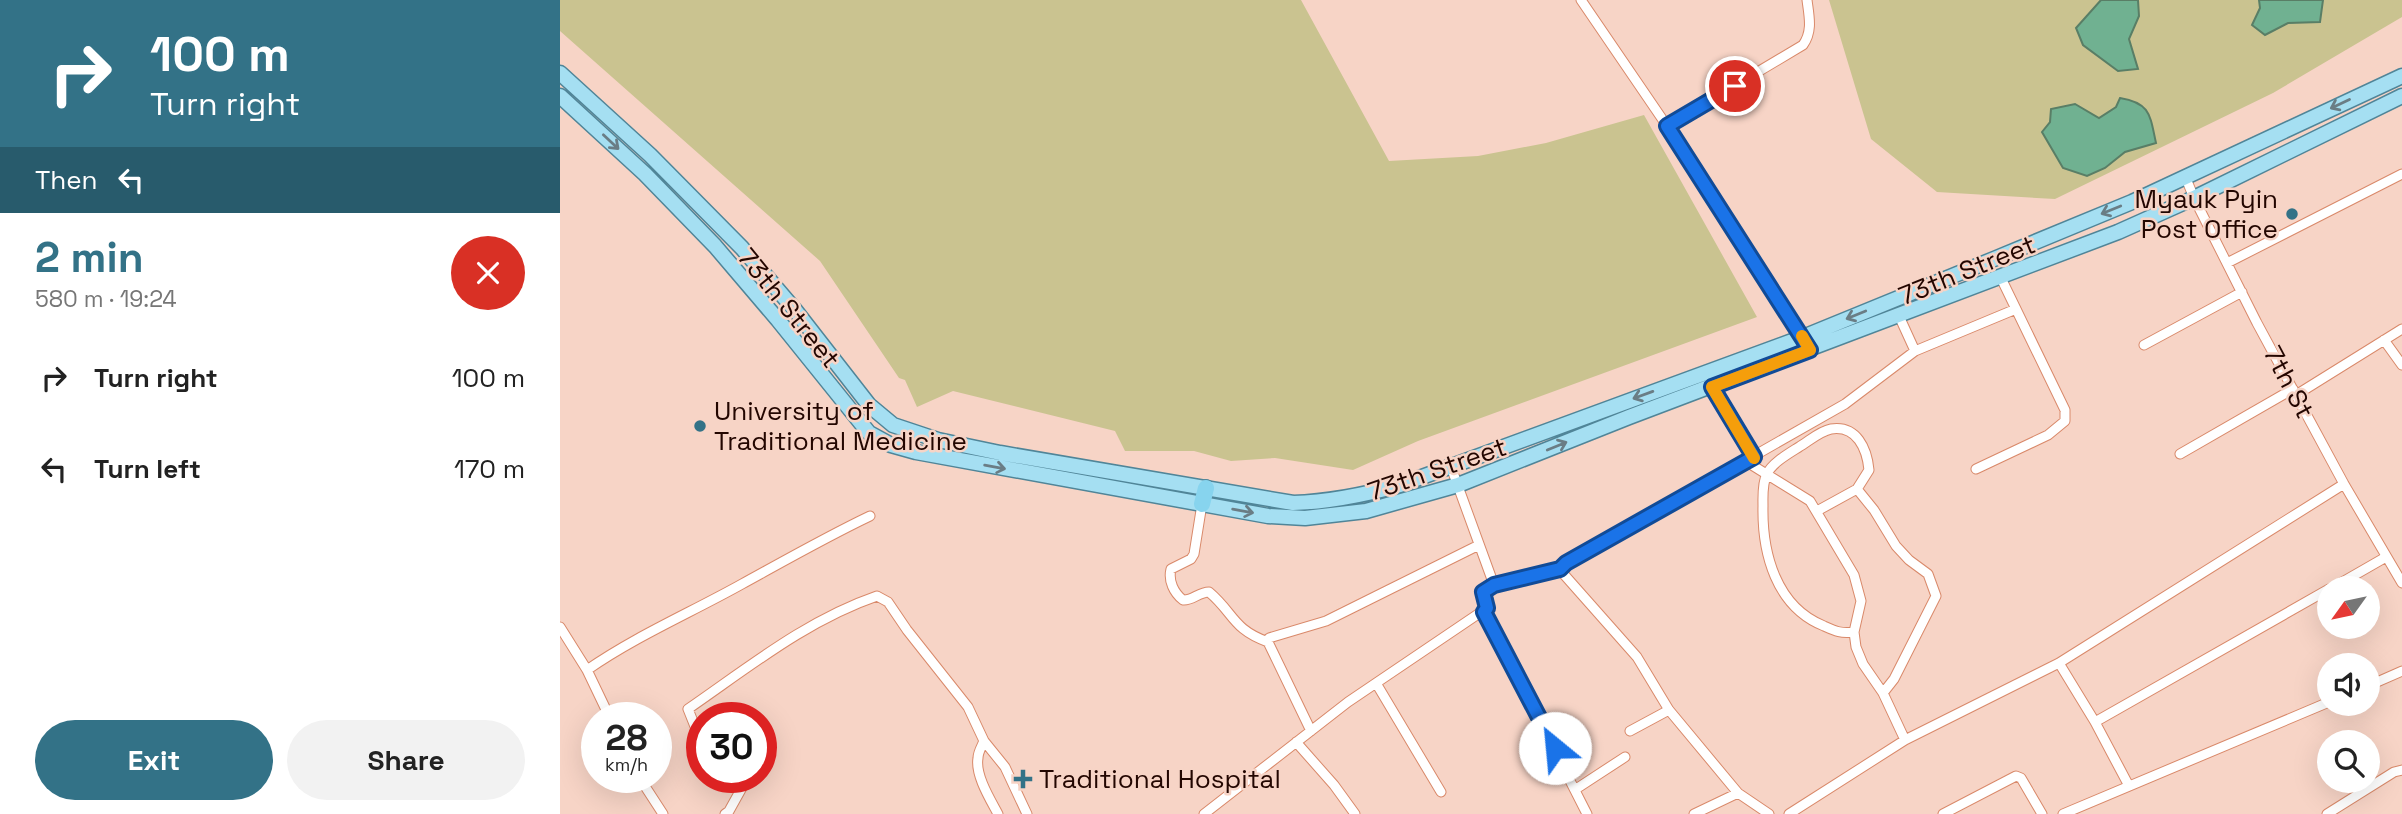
<!DOCTYPE html>
<html lang="en">
<head>
<meta charset="utf-8">
<style>
  body { margin:0; font-family:"Space Grotesk",sans-serif; background:#f2f2f2; color:#222; height:100vh; display:flex; flex-direction:column; font-size:26px; white-space:nowrap }
  * { box-sizing:border-box; margin:0 }
  p { font-size:23px; color:#767676 }
  .icon { flex:none; width:38px; height:38px; fill:none; stroke:currentColor; stroke-width:2; stroke-linecap:round; stroke-linejoin:round }
  .map { position:relative; flex:1; overflow:hidden }
  .panel { display:flex; flex-direction:column; background:#fff; width:560px }
  .panel>* { flex:none }
  .top-card { background:#337287; color:#fff; overflow:hidden }
  .needle { width:46px; rotate:237deg }
  .tools { position:absolute; left:1757px; top:576px; display:grid; gap:14px }
  .tools a { display:grid; place-items:center; width:63px; height:63px; border-radius:50%; background:#fff; box-shadow:0 7px 28px #0002; font-size:35px }
  .speed { position:absolute; left:21px; top:702px; display:flex; gap:14px; font-size:35px; font-weight:700; text-align:center }
  .speed>* { display:grid; place-content:center; width:91px; height:91px; border-radius:50%; background:#fff; box-shadow:0 7px 28px #0002; line-height:1 }
  .speed small { font-size:18px; font-weight:400 }
  .speed .limit { border:10px solid #d22; background:#fff; color:#111 }
  .pin { position:absolute; display:grid; place-items:center; width:60px; height:60px; color:#fff; margin:-30px; border:4px solid #fff; border-radius:50%; box-shadow:0 2px 7px #0007 }
  .me { position:absolute; width:77px; margin:-38px; rotate:332deg; stroke-linejoin:round; filter:drop-shadow(0 0 5px #0008) }
  .turn { display:flex; align-items:center; gap:24px; height:147px; padding:0 35px; font-size:32px }
  .turn .icon { width:91px; height:91px; stroke-width:2.5 }
  .turn b { display:block; font-size:49px; line-height:60px }
  .then { display:flex; align-items:center; height:66px; padding:0 35px; background:#0003; gap:14px; font-size:26px }
  .round { display:grid; place-items:center; flex:none; width:74px; height:74px; border-radius:37px; background:#f2f2f2 }
  .overview { display:flex; align-items:center; justify-content:space-between; height:119px; padding:0 35px }
  h1 { font-size:42px; font-weight:800; line-height:52px; color:#337287 }
  .primary-button { display:flex; gap:14px; margin-top:auto; padding:14px 35px }
  .primary-button a { flex:1; height:80px; border-radius:42px; background:#337287; color:#fff; font-size:28px; font-weight:800; line-height:80px; text-align:center }
  .primary-button a+a { background:#f2f2f2; color:#222 }
  ul { padding:0; list-style:none }
  li { display:flex; align-items:center; gap:21px; height:91px; padding:0 35px }
  li div { flex:1 }
  li b { display:block; font-size:26px }
  li em { font-style:normal }
  main { display:flex; flex:1; min-height:0 }
  .map>svg:first-child { display:block }
  .green { fill:#cac390 }
  .water { fill:#70b191; stroke:#597e66; stroke-width:2 }
  .lines { fill:none; stroke-linecap:round; stroke-linejoin:round }
  .minor-casing { stroke:#d9896a; stroke-width:11 }
  .primary-casing { stroke:#508598; stroke-width:17 }
  .trunk-casing { stroke:#508598; stroke-width:18 }
  .minor { stroke:#fff; stroke-width:9 }
  .primary { stroke:#a5dff2; stroke-width:14 }
  .trunk { stroke:#87d4ee; stroke-width:16 }
  .oneway { stroke:#6a7d85 }
  .route-casing { stroke:#114b97; stroke-width:18 }
  .route { stroke:#1a73e8; stroke-width:12 }
  .slow { stroke:#f59e0b; stroke-width:12 }
  .poi-dot { fill:#337287; stroke:#f7d4c6; stroke-width:2.5 }
  .labels { text-anchor:middle; stroke-width:5; stroke-linejoin:round; paint-order:stroke }
  .poi-label { font-size:26px; fill:#230600; stroke:#f7d4c6; text-anchor:start }
  .street-label { font-size:26px; fill:#230600; stroke:#f7d4c6 }
</style>
</head>
<body>
<main>
<section class="panel">
<div class="top-card">
<div class="turn"><svg class="icon" aria-label="right" viewBox="0 0 24 24"><path d="M7 20v-9h11M14 6l5 5-5 5"/></svg><div><b>100 m</b>Turn right</div></div>
<div class="then">Then<svg class="icon" aria-label="left" viewBox="0 0 24 24"><path d="M17 20v-9H6M10 6l-5 5 5 5"/></svg></div>
</div>
<div class="overview"><div><h1>2 min</h1><p>580 m · 19:24</p></div><a class="round" style="background:#d93025;color:#fff"><svg class="icon" aria-label="close" viewBox="0 0 24 24"><path d="M6 6l12 12M18 6L6 18"/></svg></a></div>
<ul>
<li><svg class="icon" aria-label="right" viewBox="0 0 24 24"><path d="M7 20v-9h11M14 6l5 5-5 5"/></svg><div><b>Turn right</b></div><em>100 m</em></li>
<li><svg class="icon" aria-label="left" viewBox="0 0 24 24"><path d="M17 20v-9H6M10 6l-5 5 5 5"/></svg><div><b>Turn left</b></div><em>170 m</em></li>
</ul>
<div class="primary-button"><a>Exit</a><a>Share</a></div>
</section>
<div class="map">
<svg width="1842" height="814" viewBox="0 0 1842 814">
  <rect width="100%" height="100%" fill="#f7d4c6"/>
  <path class="green" d="M 0,0 L 741,0 L 829,161 L 918,156 L 986,143 L 1084,115 L 1197,317 L 858,441 L 793,470 L 715,458 L 671,461 L 634,451 L 565,451 L 555,431 L 393,391 L 357,407 L 345,380 L 339,378 L 260,261 L 0,31 Z
    M 1269,0 L 1842,0 L 1842,17 L 1713,93 L 1495,199 L 1377,192 L 1311,139 Z"/>
  <path class="water" d="M 1541,0 L 1578,0 L 1579,16 L 1569,39 L 1578,69 L 1558,71 L 1523,45 L 1516,28 Z
    M 1699,0 L 1763,0 L 1760,22 L 1728,23 L 1705,35 L 1692,25 L 1700,8 Z
    M 1560,98 C 1591,103 1590,116 1596,143 L 1565,152 L 1545,168 L 1527,176 L 1503,168 L 1482,132 L 1490,122 L 1491,109 L 1515,104 L 1539,118 L 1556,107 Z"/>
  <g class="lines">
    <defs>
      <path id="minor" d="M 1021,0 L 1107,126 L 1244,339
        M 1107,126 L 1243,45 C 1253,31 1249,16 1247,0
        M 1625,176 L 1634,198 L 1697,323 L 1784,484 L 1842,583
        M 1667,263 L 1842,174
        M 1339,316 L 1355,351
        M 1824,340 L 1842,365
        M 1584,345 L 1682,292
        M 1152,387 L 1194,458
        M 1736,395 L 1842,329
        M 1620,454 L 1733,389
        M 1187,462 L 1250,501 L 1294,575 L 1301,601 L 1294,632 L 1296,647 L 1303,664 L 1323,693 L 1345,740
        M 1416,469 L 1488,435 L 1505,421 L 1505,410 L 1440,276
        M 642,504 L 634,554 L 631,559 L 611,569 C 608,581 614,593 623,600 C 632,601 639,592 649,592 C 674,613 672,629 708,642
        M 1257,511 L 1297,489
        M 1000,570 L 1006,563 L 1285,404 L 1355,351 L 1456,309
        M 934,585 L 1000,570 L 1077,657 L 1109,710 L 1178,793 L 1209,814
        M 1772,588 L 1826,557
        M 924,612 L 1027,814
        M 0,627 L 27,670 L 50,718
        M 1294,632 C 1281,634 1275,631 1264,626 C 1216,607 1202,553 1203,506 C 1203,497 1202,483 1207,474 C 1212,463 1228,454 1239,447 C 1249,441 1260,431 1271,429 C 1297,425 1307,449 1309,470 L 1297,489 L 1314,510 L 1336,546 L 1349,560 L 1368,574 L 1376,596 L 1334,679 L 1323,693
        M 1499,663 L 1535,722 L 1569,786
        M 27,670 C 76,636 130,613 182,584 C 224,561 266,537 310,516
        M 816,683 L 881,792
        M 1808,686 L 1842,671
        M 1535,722 L 1769,589
        M 751,731 L 708,642 L 709,638 L 766,621 L 919,545
        M 1070,731 L 1109,710
        M 142,738 L 138,734 L 128,709 C 189,667 247,620 317,596 L 328,602 L 347,630 L 408,707 L 424,741 C 422,746 418,752 418,758 C 415,775 430,799 438,814
        M 424,741 L 445,767 L 467,814
        M 736,742 L 774,785 L 795,814
        M 79,777 L 103,814
        M 1016,789 L 1065,757
        M 165,814 L 169,811 L 184,784 L 180,777
        M 644,814 L 788,702 L 927,608 L 924,592 L 934,585 L 891,467
        M 1134,814 L 1178,793
        M 1229,814 L 1345,740 L 1499,663 L 1784,484
        M 1383,814 L 1456,776 L 1461,778 L 1482,814
        M 1503,814 L 1769,702
        M 1767,814 L 1834,772 L 1842,770"/>
      <path id="primary" d="M 0,73 L 90,155 L 182,248 L 235,310 L 309,405 L 333,425 L 378,440 L 440,453 L 733,503 C 770,502 804,495 840,485 L 1243,337 L 1434,259 L 1572,202 L 1842,76
        M 0,96 L 85,174 L 155,246 L 218,320 L 309,433 L 331,445 L 356,452 L 708,516 L 745,518 L 806,511 L 898,485 L 1069,417 L 1558,232 L 1634,198 L 1842,96"/>
      <path id="trunk" d="M 642,504 L 646,488"/>
    </defs>
    <use href="#minor" class="minor-casing"/>
    <use href="#primary" class="primary-casing"/>
    <use href="#trunk" class="trunk-casing"/>
    <use href="#minor" class="minor"/>
    <use href="#primary" class="primary"/>
    <use href="#trunk" class="trunk"/>
  </g>
  <defs><path id="oneway-shaft" d="M-6 0H5M1.5-3L5.5 0L1.5 3" fill="none" stroke-width="1.6" stroke-linecap="round" stroke-linejoin="round" transform="scale(1.75)"/></defs>
  <g class="oneway">
    <use href="#oneway-shaft" transform="translate(1780 104) rotate(155)"/>
    <use href="#oneway-shaft" transform="translate(51 142) rotate(43)"/>
    <use href="#oneway-shaft" transform="translate(1551 210) rotate(158)"/>
    <use href="#oneway-shaft" transform="translate(1296 315) rotate(158)"/>
    <use href="#oneway-shaft" transform="translate(1083 395) rotate(160)"/>
    <use href="#oneway-shaft" transform="translate(997 446) rotate(-22)"/>
    <use href="#oneway-shaft" transform="translate(435 467) rotate(10)"/>
    <use href="#oneway-shaft" transform="translate(683 511) rotate(10)"/>
  </g>
  <g class="lines">
    <defs>
      <path id="route" d="M 995,748 L 924,612 L 927,608 L 923,592 L 934,585 L 1000,569 L 1006,563 L 1194,457 L 1152,387 L 1250,350 L 1107,126 L 1175,86"/>
    </defs>
    <use href="#route" class="route-casing"/>
    <use href="#route" class="route"/>
    <path class="slow" d="M 1194,458 L 1152,387 L 1250,350 L 1242,336"/>
  </g>
  <g class="poi-dot">
    <circle cx="1732" cy="214" r="7"/>
    <circle cx="140" cy="426" r="7"/>
    <path d="M459.5 768.5h7v7h7v7h-7v7h-7v-7h-7v-7h7z"/>
  </g>
  <g class="labels">
    <g class="poi-label">
      <text x="1718" y="208" text-anchor="end">Myauk Pyin<tspan x="1718" dy="30">Post Office</tspan></text>
      <text x="154" y="420">University of<tspan x="154" dy="30">Traditional Medicine</tspan></text>
      <text x="479" y="788">Traditional Hospital</text>
    </g>
    <g class="street-label">
      <text transform="translate(1407 270) rotate(-22)" y="9">73th Street</text>
      <text transform="translate(229 308) rotate(51)" y="9">73th Street</text>
      <text transform="translate(1729 382) rotate(62)" y="9">7th St</text>
      <text transform="translate(877 469) rotate(-19)" y="9">73th Street</text>
    </g>
  </g>
</svg>
<div class="tools">
<a><svg class="needle" viewBox="-14 -14 28 28"><path d="M0-13l5 13h-10z" fill="#e53935"/><path d="M0 13l5-13h-10z" fill="#767676"/></svg></a>
<a><svg class="icon" aria-label="sound" viewBox="0 0 24 24"><path d="M4 9h4l5-4v14l-5-4H4zM17 9q2 3 0 6"/></svg></a>
<a><svg class="icon" aria-label="search" viewBox="0 0 24 24"><circle cx="10" cy="10" r="6"/><path d="M15 15l6 6"/></svg></a>
</div>
<div class="speed"><div>28<small>km/h</small></div><div class="limit">30</div></div>
<div class="pin" style="left:1175px;top:86px;background:#d93025"><svg class="icon" aria-label="arrive" viewBox="0 0 24 24"><path d="M6 21V4h12l-3 4 3 4H6"/></svg></div>
<svg class="me" style="left:995px;top:748px" viewBox="-20 -20 40 40"><circle r="19" fill="#fff"/><path d="M0-13L10 11 0 6-10 11z" fill="#1a73e8"/></svg>
</div>
</main>
</body>
</html>
